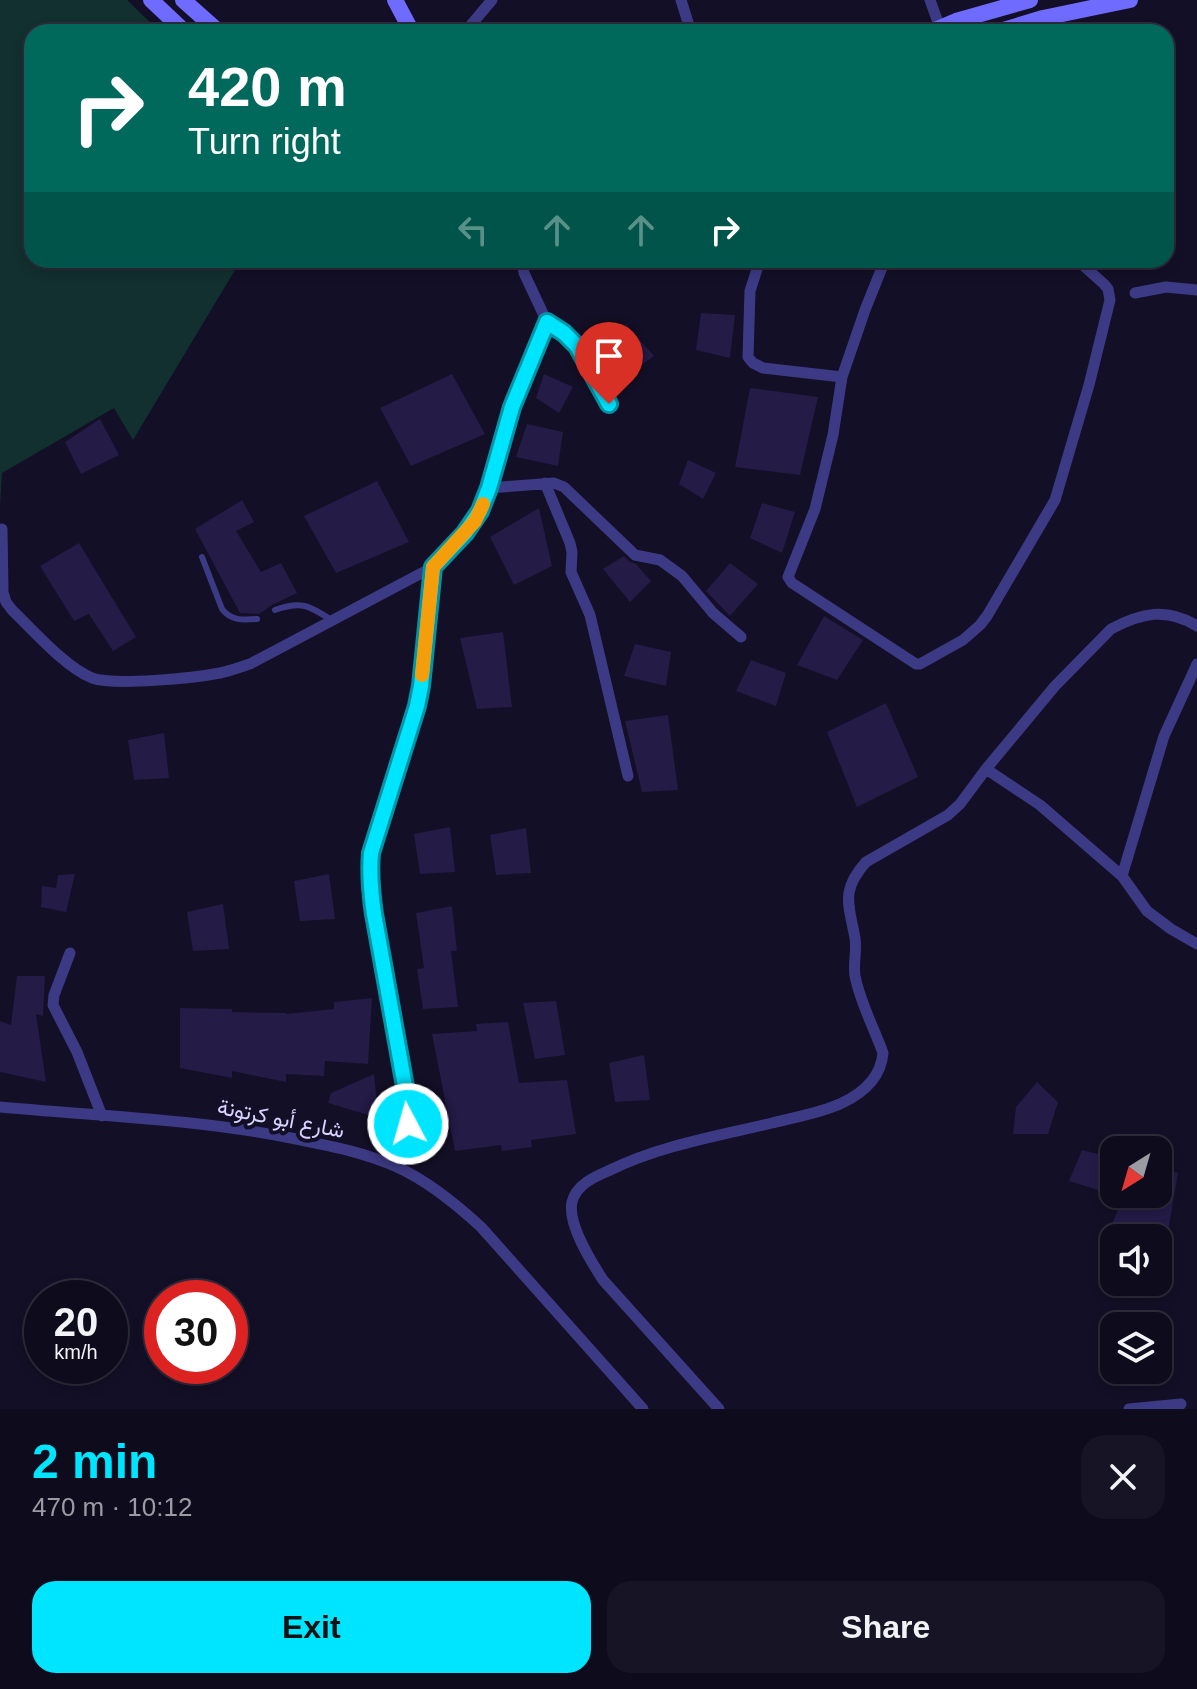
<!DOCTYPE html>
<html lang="en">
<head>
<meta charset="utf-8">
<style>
  body { margin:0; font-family:Helvetica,Vazirmatn,sans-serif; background:#171425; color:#f1f3f6; height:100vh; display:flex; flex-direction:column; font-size:30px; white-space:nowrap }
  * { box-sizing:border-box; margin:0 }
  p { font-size:26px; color:#9b9ba3 }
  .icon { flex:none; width:44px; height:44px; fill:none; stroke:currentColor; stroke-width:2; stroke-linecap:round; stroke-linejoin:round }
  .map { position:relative; height:1409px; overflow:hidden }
  .panel { display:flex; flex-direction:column; background:#0e0b1c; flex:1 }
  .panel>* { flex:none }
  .top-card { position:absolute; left:24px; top:24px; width:1150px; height:244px; border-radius:24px; box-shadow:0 4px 12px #0003,0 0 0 2px #2e2b3b; background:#00695c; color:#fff; overflow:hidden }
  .needle { width:52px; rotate:217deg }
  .tools { position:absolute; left:1100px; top:1136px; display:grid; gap:16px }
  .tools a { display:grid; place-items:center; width:72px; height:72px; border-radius:16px; background:#0e0b1c; box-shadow:0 4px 12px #0003,0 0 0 2px #2e2b3b; font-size:40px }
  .speed { position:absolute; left:24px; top:1280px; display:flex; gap:16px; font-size:40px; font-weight:700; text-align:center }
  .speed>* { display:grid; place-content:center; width:104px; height:104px; border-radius:50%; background:#0e0b1c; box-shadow:0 4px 12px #0003,0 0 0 2px #2e2b3b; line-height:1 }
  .speed small { font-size:20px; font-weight:400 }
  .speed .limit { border:12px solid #d22; background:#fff; color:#111 }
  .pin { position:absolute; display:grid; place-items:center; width:68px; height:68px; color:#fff; margin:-82px -34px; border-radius:50% 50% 50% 0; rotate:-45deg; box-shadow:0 0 8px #0007 }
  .pin .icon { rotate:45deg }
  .me { position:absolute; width:88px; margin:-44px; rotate:354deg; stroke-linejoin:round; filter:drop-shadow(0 0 6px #0008) }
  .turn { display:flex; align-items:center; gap:28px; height:168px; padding:0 32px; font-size:36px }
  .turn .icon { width:104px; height:104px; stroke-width:2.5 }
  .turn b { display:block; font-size:56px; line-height:68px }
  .lanes { display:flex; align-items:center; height:76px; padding:0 32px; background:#0003; justify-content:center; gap:40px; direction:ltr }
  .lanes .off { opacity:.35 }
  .round { display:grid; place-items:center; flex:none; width:84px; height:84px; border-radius:24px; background:#171425 }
  .summary { display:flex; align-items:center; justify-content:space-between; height:136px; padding:0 32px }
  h1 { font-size:48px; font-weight:600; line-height:60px; color:#00e5ff }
  .primary-button { display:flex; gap:16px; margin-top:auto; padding:16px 32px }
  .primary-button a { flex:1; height:92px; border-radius:24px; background:#00e5ff; color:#111; font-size:32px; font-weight:600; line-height:92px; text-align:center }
  .primary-button a+a { background:#171425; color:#f1f3f6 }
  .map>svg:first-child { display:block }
  .green { fill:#12302f }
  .building { fill:#241b47 }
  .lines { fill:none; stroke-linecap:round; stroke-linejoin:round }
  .lane { stroke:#3d3a85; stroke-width:6 }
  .street { stroke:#3d3a85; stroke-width:11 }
  .secondary { stroke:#6f6bff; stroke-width:16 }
  .route-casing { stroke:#0095a6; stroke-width:20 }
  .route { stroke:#00e5ff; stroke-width:14 }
  .slow { stroke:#f59e0b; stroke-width:14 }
  .labels { text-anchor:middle; stroke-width:8; stroke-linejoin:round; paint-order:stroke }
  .street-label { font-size:22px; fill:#d9d4ff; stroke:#130f26 }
</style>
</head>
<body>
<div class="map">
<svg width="1197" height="1409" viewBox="0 0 1197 1409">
  <rect width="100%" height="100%" fill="#130f26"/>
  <path class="green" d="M 0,0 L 127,0 L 160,32 L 32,32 L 32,260 L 235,260 L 235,270 L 133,440 L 114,408 L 2,473 L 0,506 Z"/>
  <path class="building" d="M 701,313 L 735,315 L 730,358 L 696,350 Z
    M 626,324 L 654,356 L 626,376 L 601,348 Z
    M 452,374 L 485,434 L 411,466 L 380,408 Z
    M 544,374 L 573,387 L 559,413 L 536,398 Z
    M 750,388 L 818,397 L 800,475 L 735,467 Z
    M 100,419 L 119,455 L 81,474 L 65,442 Z
    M 527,424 L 563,432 L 558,466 L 516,457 Z
    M 688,460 L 716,473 L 703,499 L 679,484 Z
    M 377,481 L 409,542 L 336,573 L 304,516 Z
    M 242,500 L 254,522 L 236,531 L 261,572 L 281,563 L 297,593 L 272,605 L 259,614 L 240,613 L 195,529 Z
    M 762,503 L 795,512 L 782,553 L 750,538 Z
    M 539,508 L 552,566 L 514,585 L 490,537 Z
    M 79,543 L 136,637 L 113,651 L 89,614 L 74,621 L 40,566 Z
    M 624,556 L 630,562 L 636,564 L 651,581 L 630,602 L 603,569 Z
    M 730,563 L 758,584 L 730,616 L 706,591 Z
    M 824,616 L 863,640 L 837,680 L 797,665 Z
    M 503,632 L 512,707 L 477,709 L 460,638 Z
    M 635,644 L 671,652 L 666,686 L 624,676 Z
    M 751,660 L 786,673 L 776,706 L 736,691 Z
    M 886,703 L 918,777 L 857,807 L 827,732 Z
    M 668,715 L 678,790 L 642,792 L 625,721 Z
    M 164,733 L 169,778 L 134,780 L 128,740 Z
    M 450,827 L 455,872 L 420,874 L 414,834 Z
    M 526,828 L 531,873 L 496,875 L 490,835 Z
    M 75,874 L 66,912 L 41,907 L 42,886 L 56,888 L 58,875 Z
    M 329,874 L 335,919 L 300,921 L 294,881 Z
    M 223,904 L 229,949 L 193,951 L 187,912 Z
    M 452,906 L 457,951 L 451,951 L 458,1007 L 423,1009 L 417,969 L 424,968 L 416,913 Z
    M 17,976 L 45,976 L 43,1016 L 36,1014 L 46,1082 L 0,1072 L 0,1021 L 11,1025 Z
    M 372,998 L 368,1064 L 325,1061 L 324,1076 L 286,1074 L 286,1082 L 232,1071 L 232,1078 L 180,1068 L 180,1008 L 232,1009 L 232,1012 L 286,1013 L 286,1014 L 334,1009 L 334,1002 Z
    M 556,1001 L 565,1055 L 535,1059 L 523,1003 Z
    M 508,1022 L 519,1083 L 567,1080 L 576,1134 L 531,1140 L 532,1147 L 502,1151 L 501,1145 L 455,1151 L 432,1034 L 477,1031 L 476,1024 Z
    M 644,1055 L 650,1100 L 615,1102 L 609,1063 Z
    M 374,1074 L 377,1104 L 375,1117 L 328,1103 L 331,1093 Z
    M 1037,1082 L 1058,1102 L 1048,1134 L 1013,1134 L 1016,1107 Z
    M 1082,1150 L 1114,1158 L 1114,1195 L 1069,1181 Z
    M 1158,1168 L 1178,1173 L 1167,1238 L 1106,1238 L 1125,1194 L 1158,1194 Z"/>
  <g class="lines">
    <path class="lane" d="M 202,557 L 222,609 C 231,621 243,620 257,619
      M 275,610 C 302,600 310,606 333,621"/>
    <path class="street" d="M 681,0 L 691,32
      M 930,0 L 940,28
      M 465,32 L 492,0
      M 522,260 L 524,273 L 547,322 L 564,333 L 577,346 L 609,404
      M 760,260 L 750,291 L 748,357 L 753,363 L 763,368 L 842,377
      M 885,260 L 865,310 L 842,377 L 833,435 L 815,509 L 788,577 L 792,583 L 916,664 L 920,664 L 963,640 L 980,625 L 987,616 L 1055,500 L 1089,385 L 1110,300 L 1108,289 L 1104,284 L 1077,260
      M 1135,293 L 1166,287 L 1197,290
      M 545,483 L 570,543 L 572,552 L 571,572 L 590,615 L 628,776
      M 489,488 L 554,483 L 564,487 L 635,555 L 660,560 L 682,576 L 713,613 L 741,637
      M 2,529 L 3,592 L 6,602 L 12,610 C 33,630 65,667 92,678 C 115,686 194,678 220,673 C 230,671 240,667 250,664 L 433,567
      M 1197,664 L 1164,736 L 1122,876 L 1147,911 L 1171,929 L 1197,944
      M 1122,876 L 1040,805 L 986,769 L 1055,686 L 1111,629 C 1141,613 1167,607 1197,626
      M 70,953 L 54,995 L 53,1005 L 77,1052 L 102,1116
      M 0,1107 C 97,1116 195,1119 291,1138 C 326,1145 364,1152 397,1167 C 428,1181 456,1204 481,1227 L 643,1409
      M 400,1168 L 408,1124 L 408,1103 L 379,943 L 370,884 L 371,853 L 417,706 L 427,636 L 433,567 L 465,533 L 480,511 L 489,488 L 512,407 L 547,322
      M 719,1409 L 603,1280 C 592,1263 567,1224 572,1202 C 576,1185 594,1177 608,1171 C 658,1146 717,1136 772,1123 C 795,1117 821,1113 842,1103 C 863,1093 881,1077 883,1053 C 874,1028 860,1002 855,976 C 853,964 857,951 855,938 C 849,905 840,891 866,862 L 948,815 L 960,804 L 986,769
      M 1129,1409 L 1181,1404"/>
    <path class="secondary" d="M 151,0 L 185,32
      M 183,0 L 219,32
      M 395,0 L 412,32
      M 930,32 L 956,21 L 1030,0
      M 997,32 L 1043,18 L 1130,0"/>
  </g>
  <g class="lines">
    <defs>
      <path id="route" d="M 408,1124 L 408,1103 L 374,914 C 371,893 369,874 371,853 L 417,706 L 421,686 L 433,567 L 465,533 L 480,511 L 489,488 L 512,407 L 547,322 L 564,333 L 577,346 L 609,404"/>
    </defs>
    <use href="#route" class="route-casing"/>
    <use href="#route" class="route"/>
    <path class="slow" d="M 422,675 L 433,567 L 475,521 L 483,504"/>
  </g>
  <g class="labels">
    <g class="street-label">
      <text transform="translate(281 1118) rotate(11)" y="8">شارع أبو كرتونة</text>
    </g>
  </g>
</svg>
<div class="tools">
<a><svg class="needle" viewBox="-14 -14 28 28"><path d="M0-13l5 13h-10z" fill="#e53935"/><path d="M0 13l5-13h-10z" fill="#9b9ba3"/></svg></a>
<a><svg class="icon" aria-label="sound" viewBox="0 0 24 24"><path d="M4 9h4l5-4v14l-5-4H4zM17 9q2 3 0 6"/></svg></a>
<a><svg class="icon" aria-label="layers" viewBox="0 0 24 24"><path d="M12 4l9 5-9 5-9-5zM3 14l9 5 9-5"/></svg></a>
</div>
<div class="speed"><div>20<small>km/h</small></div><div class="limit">30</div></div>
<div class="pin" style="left:609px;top:404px;background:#d93025"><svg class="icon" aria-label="arrive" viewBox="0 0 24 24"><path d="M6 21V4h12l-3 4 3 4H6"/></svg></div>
<svg class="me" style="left:408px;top:1124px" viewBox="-20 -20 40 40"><circle r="17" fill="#00e5ff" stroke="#fff" stroke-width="3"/><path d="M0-11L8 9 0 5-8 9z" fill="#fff"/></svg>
<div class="top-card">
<div class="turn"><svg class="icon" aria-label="right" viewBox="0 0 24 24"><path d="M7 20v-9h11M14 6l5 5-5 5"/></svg><div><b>420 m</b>Turn right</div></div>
<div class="lanes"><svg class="icon off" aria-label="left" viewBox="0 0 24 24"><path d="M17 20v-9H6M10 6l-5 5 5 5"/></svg><svg class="icon off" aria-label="ahead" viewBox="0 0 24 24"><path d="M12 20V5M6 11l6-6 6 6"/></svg><svg class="icon off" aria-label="ahead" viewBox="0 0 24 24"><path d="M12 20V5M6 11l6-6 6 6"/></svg><svg class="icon" aria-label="right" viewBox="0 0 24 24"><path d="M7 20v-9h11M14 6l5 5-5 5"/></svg></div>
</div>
</div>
<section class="panel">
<div class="summary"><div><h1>2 min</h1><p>470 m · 10:12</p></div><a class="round"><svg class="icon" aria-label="close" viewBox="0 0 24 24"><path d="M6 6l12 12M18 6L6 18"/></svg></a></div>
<div class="primary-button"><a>Exit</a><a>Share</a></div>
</section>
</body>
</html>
